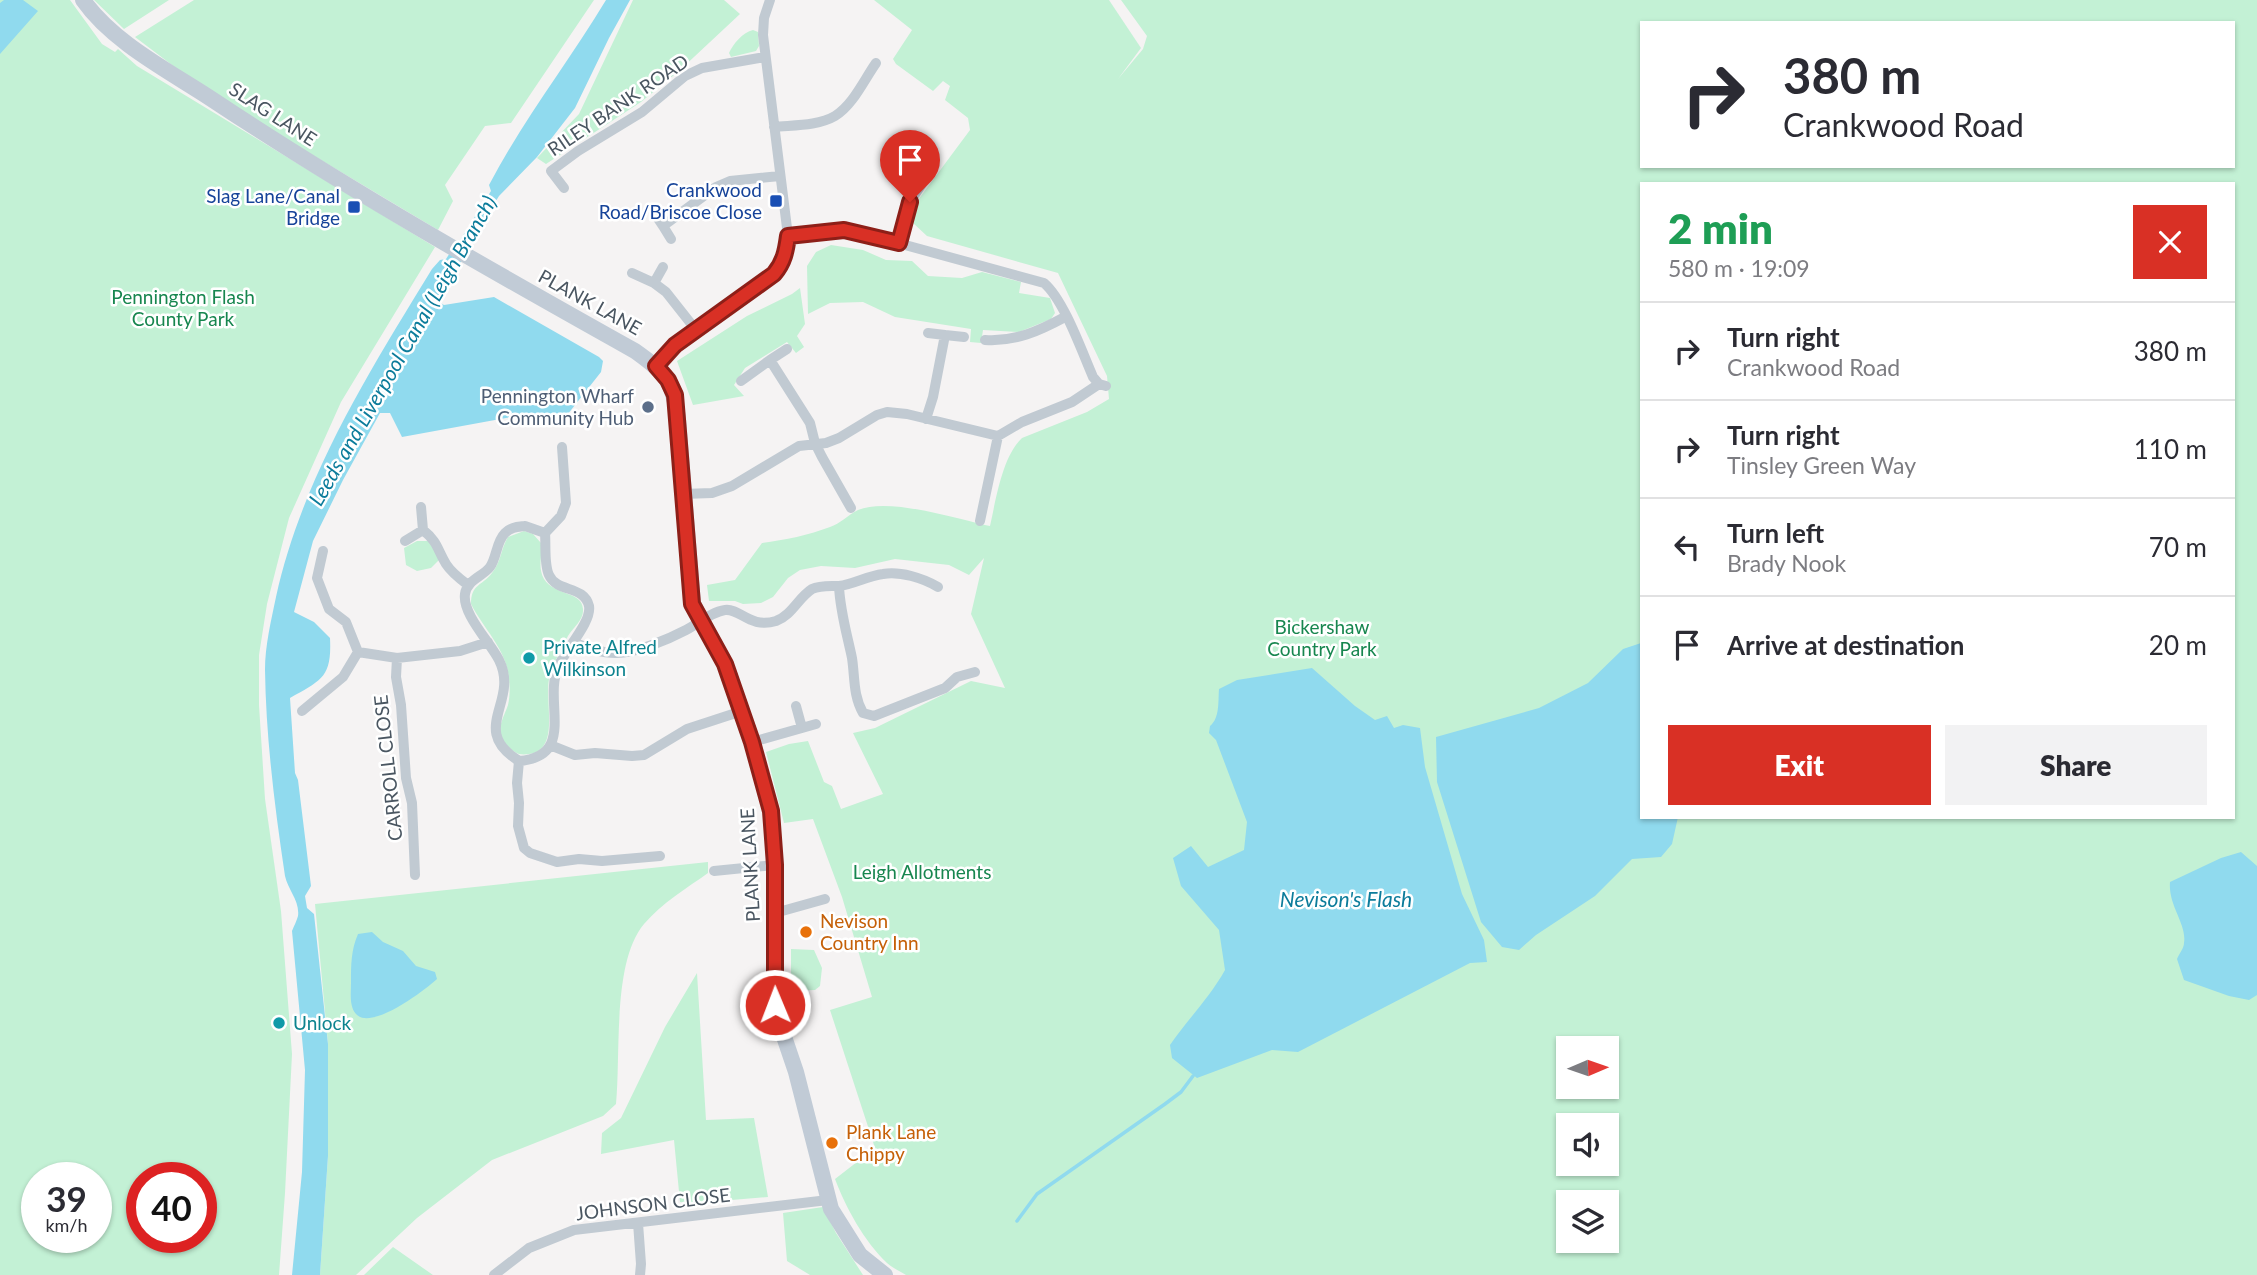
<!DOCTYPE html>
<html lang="en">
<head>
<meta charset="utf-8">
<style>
  body { margin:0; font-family:Lato,sans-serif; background:#f2f2f3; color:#2b2b33; height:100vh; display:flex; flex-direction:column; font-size:26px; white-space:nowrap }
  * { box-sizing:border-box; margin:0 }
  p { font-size:23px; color:#7c7c81 }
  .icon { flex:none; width:38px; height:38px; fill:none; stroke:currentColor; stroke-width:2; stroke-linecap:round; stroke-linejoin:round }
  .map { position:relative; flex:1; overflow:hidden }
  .details { position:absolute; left:1640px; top:182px; width:595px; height:637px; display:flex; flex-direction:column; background:#fff; border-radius:0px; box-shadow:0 2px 5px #0004 }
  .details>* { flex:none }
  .hud { position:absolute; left:1640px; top:21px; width:595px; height:147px; border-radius:0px; box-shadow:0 2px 5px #0004; background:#fff; color:#2b2b33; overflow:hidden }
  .needle { width:46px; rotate:88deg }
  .fabs { position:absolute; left:1556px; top:1036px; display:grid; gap:14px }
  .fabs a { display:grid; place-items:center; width:63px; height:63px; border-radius:0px; background:#fff; box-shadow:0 2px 5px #0004; font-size:35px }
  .speed { position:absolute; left:21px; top:1162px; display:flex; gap:14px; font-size:35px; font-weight:700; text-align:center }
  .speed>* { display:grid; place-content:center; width:91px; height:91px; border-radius:50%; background:#fff; box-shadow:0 2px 5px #0004; line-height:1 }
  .speed small { font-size:18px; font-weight:400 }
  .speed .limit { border:10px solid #d22; background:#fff; color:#111 }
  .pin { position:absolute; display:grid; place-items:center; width:60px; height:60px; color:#fff; margin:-72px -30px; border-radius:50% 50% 50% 0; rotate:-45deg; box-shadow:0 0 7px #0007 }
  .pin .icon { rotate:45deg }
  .me { position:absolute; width:77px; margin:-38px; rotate:359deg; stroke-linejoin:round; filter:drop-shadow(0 0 5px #0008) }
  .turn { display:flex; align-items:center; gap:24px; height:147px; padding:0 28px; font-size:32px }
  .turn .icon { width:91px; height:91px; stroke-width:2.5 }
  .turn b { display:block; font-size:49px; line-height:60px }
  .round { display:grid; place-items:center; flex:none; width:74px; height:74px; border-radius:0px; background:#f2f2f3 }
  .headline { display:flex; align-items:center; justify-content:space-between; height:119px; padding:0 28px }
  h1 { font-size:42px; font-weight:800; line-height:52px; color:#1e9e55 }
  .button { display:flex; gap:14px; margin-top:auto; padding:14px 28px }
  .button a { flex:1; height:80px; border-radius:0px; background:#d93025; color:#fff; font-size:28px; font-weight:800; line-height:80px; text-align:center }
  .button a+a { background:#f2f2f3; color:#2b2b33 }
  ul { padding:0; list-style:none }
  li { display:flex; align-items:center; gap:21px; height:98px; padding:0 28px; border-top:2px solid #e1e1e2 }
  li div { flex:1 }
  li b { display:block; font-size:26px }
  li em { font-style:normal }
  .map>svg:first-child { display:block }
  .green { fill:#c3f1d5; fill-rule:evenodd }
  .water { fill:#90daee }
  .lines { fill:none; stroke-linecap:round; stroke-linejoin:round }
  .stream { stroke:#90daee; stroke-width:3.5 }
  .street { stroke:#c1cad2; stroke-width:10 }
  .secondary { stroke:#c1cbd6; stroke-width:16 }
  .route-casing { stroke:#8d1f18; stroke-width:18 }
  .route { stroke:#d93025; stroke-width:12 }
  .transit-dot { fill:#1a4fb4; stroke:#fff; stroke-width:2.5 }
  .service-dot { fill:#5c6f8a; stroke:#fff; stroke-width:2.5 }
  .culture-dot { fill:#0f9aa8; stroke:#fff; stroke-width:2.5 }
  .food-dot { fill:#e8710a; stroke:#fff; stroke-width:2.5 }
  .labels { text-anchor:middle; stroke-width:5; stroke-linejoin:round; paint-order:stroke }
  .street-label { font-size:19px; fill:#4a5661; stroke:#fff }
  .transit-label { font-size:19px; fill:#164399; stroke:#fff; text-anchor:end }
  .park-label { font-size:19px; fill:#17864f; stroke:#fff }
  .service-label { font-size:19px; fill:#4e5e75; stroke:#fff; text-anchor:end }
  .culture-label { font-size:19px; fill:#0d838f; stroke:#fff; text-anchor:start }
  .food-label { font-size:19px; fill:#c56008; stroke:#fff; text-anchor:start }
  .water-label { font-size:21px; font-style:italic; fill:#0c7c9b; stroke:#fff }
</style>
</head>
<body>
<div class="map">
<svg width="2257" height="1275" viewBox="0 0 2257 1275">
  <rect width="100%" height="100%" fill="#f5f3f3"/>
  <path class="green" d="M 0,0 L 70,0 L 102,44 L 115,52 L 118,49 L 137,66 L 435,247 L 341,402 L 289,518 L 267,604 L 259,655 L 259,705 L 265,799 L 281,911 L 292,1054 L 285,1193 L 279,1275 L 0,1275 ZM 37,1178 L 96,1178 L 96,1237 L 37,1237 ZM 142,1178 L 201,1178 L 201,1237 L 142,1237 Z
    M 94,0 L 169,0 L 124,29 Z
    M 194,0 L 594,0 L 511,123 L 485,126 L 445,185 L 453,201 L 438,230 L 209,93 L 135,37 Z
    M 633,0 L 724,0 L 740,14 L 679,71 L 641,102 L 546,164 L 537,158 L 579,114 Z
    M 874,0 L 1109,0 L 1141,48 L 1118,79 L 1143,49 L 1147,36 L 1121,0 L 2257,0 L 2257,1275 L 906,1275 C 900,1271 892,1268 887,1263 C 864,1241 846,1208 835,1179 L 875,1148 L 830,1010 L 872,997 L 842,897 L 813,819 L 784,823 L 766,752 L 789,744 L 808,741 L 824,782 L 832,786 L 841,809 L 883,794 L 853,733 L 875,728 L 971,681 L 1005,688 L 971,614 L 984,558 L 969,575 L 949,565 L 895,559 L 855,568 L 821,566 L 800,570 L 788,578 L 773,597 L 761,603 L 743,604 L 735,601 L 709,601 L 707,585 L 735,580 L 762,543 C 785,540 809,535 830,527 C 840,524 848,515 858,510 C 889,497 957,519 990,526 C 996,500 1002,457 1022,438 L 1087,412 L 1109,399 L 1107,376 L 1058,273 L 927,236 L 913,223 L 918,200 L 970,130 L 968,118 L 945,100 L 950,86 L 943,81 L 933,91 L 896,64 L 893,59 L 912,30 ZM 1642,23 L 2233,23 L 2233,166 L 1642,166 ZM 1642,184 L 2233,184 L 2233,817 L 1642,817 ZM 1568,1048 L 1606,1048 L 1606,1087 L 1568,1087 ZM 1568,1125 L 1606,1125 L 1606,1164 L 1568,1164 ZM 1568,1202 L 1606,1202 L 1606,1241 L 1568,1241 Z
    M 753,30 L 758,32 L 759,46 L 756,51 L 731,57 L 729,53 C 733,44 743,32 753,30 Z
    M 831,245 L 863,250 L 886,260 L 912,261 L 928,276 L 962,278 L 982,272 L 1021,282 L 1019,293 L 1050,298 L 1055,313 L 1051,319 L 1019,332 L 983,330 L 981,343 L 970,342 L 971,329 L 895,317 L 863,302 L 830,303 L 808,314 L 807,266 L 816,252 Z
    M 800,288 L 805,324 L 797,336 L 804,347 L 796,353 L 787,342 L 745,368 L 734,385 L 744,396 L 693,405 L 677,361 L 747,316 L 792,294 Z
    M 524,531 L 533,534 L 541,543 C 543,555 537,567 544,579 C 555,596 582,591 583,609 C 584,620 573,627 568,636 C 562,648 554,661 550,675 C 543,697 560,744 534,753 C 530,754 524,755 519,754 C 513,752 506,745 503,740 C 496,728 504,717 508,705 C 510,696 510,687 509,679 C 507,650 483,628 471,604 C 471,584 482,586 492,573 C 501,562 501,548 508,537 Z
    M 417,541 L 430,541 L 439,560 L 431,568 L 417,571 L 406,565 L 404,548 Z
    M 708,862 L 708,873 C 687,888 662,903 644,924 C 612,962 621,1054 616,1104 L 603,1116 L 492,1160 L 417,1218 L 356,1275 L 320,1275 L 328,1156 L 328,1044 L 315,904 Z
    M 791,949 L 814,950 L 822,968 L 820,986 L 815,990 L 791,991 Z
    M 697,973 L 706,1120 L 754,1118 L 768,1197 L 696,1203 L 680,1202 L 674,1140 L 601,1154 L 602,1133 L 621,1118 L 665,1027 Z
    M 823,1207 L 836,1233 L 863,1275 L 810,1275 L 787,1261 L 783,1213 Z
    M 393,1247 L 433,1275 L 364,1275 Z"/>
  <path class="water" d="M 4,0 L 23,0 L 38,11 L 0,54 L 0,3 Z
    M 606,0 L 630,0 L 609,38 L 575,108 L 537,157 L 499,196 L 466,249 L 458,269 L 438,298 L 439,302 L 444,305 L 494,297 L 599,357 L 603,361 L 601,372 L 560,424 L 552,426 L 528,414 L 402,437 L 390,413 L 380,413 L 343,480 L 313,541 L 294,612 L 314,622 L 330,638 C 332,678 321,680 290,698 L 295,773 L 298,780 L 311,886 L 305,896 L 307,908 L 314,914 L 328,1044 L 328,1156 L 320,1275 L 292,1275 L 302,1172 L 305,1070 L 292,931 C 294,926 297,920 298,916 C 300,901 288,890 285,876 C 275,809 266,739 265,670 C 265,646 271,621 276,597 C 302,478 369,372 432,269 L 440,260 L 446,259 L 457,242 L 459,242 L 491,191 L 489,185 C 523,120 568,63 606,0 Z
    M 1641,643 L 1642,817 L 1678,817 L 1672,844 L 1661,857 L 1632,859 L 1595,896 L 1536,935 L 1519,950 L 1502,947 L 1481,922 L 1437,782 L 1436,737 L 1539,708 L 1588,683 L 1623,649 Z
    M 1312,668 L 1355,706 L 1375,720 L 1387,716 L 1394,728 L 1403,725 L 1420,728 L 1425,767 L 1462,894 L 1484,940 L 1487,962 L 1470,963 L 1298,1052 L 1272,1050 L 1197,1078 L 1172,1058 L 1170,1045 C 1188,1019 1210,997 1225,970 L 1219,930 L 1181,886 L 1173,858 L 1191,846 L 1208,867 L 1244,850 L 1247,822 L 1216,740 L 1209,733 L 1210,726 C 1220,718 1218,701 1219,689 L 1237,680 Z
    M 2241,852 L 2257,866 L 2257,995 L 2249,1000 L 2229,996 L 2184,980 L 2177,959 C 2179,954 2184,948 2184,943 C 2187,924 2168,906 2170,882 L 2221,858 Z
    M 372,932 L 383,942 L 403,951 L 416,966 L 435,972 L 437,979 C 424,991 371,1031 356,1014 C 349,1006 351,993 351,982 C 351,965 351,950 358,934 Z"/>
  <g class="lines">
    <path class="stream" d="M 1017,1221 L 1037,1194 L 1165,1104 L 1181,1092 L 1193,1076"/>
    <path class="street" d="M 774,127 C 793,125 818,126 835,116 C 853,105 864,80 876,63
      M 564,188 L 551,171 L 578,151 L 642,112 L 685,76 L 702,68 L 765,57
      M 655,214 L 663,226
      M 788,236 L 843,230 L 854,231 L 1044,283 C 1064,300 1082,352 1093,377 L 1099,384 L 1106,386
      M 671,239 L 663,226 L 716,187 L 730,181 L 780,176
      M 899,243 L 910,202 L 927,176
      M 632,273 L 654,283 L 666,292 L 696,330
      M 654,283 L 663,267
      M 928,333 L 945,335
      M 985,340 C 1015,342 1039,331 1065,317
      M 770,360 L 787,349
      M 656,366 L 675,345 L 774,274 C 784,262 786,251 788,236 L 763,35 L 764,18 L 770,0
      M 741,381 L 770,360 L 810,423 L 815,443 L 822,457 L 851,508
      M 926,419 L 933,397 L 945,335 L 964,337
      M 683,494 L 712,493 L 732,486 L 799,446 L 826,443 L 839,438 L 877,415 L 887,412 L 907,414 L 998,436
      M 421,507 L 423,530
      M 980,521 L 998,436 L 1022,422 L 1072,402 L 1099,384
      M 525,526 L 545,533 C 546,546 544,565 549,575 C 557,593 584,585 589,606 C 592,622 565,650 558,667 C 543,702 577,756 519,761 C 468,729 520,702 499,660 C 490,642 462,614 465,594 C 467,580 482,577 490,567 C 497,557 496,542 505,533 C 511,527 517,527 525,526 Z
      M 545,533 L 561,516 L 566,503 L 562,447
      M 405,541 L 423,530 C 438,542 437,549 446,564 C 451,572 460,579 468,585
      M 323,551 L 317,578 L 329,609 L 346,622 L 358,652 L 397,658 L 460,651 L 488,642
      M 839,586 C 854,584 867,576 883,574 C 900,571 923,578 938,587
      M 573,642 C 586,647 600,653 615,653 C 634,654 669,639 686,630 C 698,624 711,612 725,610 C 740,608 750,629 776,621 C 792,615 798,598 812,589 C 820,585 830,586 839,586 C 840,611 847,634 852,658 C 855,678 853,695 863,713 L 874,716 L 945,688 L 957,677 L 975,672
      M 397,658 L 396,677 L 401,705 L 406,778 L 412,803 L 415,875
      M 796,706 L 802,728
      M 302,711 L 343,677 L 358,652
      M 752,742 L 816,724
      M 550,745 L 575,755 L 595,753 L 632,756 L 644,755 L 687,729 L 742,711
      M 519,761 L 517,783 L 519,803 L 518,826 L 524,848 L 530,853 L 557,862 L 579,859 L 602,861 L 660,856
      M 714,871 L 775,865
      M 775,913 L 825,899
      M 638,1223 L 641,1264 L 640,1275
      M 494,1275 L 529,1248 L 574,1230 L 828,1200"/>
    <path class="secondary" d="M 83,0 C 113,43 171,72 213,100 C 350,191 492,271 635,351 C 666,373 673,381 678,419 L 693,604 L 725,664 L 752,742 L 771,811 L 775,865 L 774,999 L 777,1016 L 796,1072 L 831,1209 L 860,1255 L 885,1275"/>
  </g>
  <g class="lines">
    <defs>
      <path id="route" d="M 775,1005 L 775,865 L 771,811 L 752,742 L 725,664 L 692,604 L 675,395 L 668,380 L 656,366 L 675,345 L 774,274 C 784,262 786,251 788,236 L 844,230 L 899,243 L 910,202"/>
    </defs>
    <use href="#route" class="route-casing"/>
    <use href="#route" class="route"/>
  </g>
  <g class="transit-dot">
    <rect x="769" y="194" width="14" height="14" rx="3.5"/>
    <rect x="347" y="200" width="14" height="14" rx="3.5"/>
  </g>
  <circle class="service-dot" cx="648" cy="407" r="7"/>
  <g class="culture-dot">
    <circle cx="529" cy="658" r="7"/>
    <circle cx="279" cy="1023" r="7"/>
  </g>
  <g class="food-dot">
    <circle cx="806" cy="932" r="7"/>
    <circle cx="832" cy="1143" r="7"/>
  </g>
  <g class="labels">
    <g class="street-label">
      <text transform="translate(618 105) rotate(-34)" y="7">RILEY BANK ROAD</text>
      <text transform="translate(273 114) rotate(33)" y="7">SLAG LANE</text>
      <text transform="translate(590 302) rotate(29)" y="7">PLANK LANE</text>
      <text transform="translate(388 768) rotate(-96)" y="7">CARROLL CLOSE</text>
      <text transform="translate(750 865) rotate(-93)" y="7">PLANK LANE</text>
      <text transform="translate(653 1204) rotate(-7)" y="7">JOHNSON CLOSE</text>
    </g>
    <g class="transit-label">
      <text x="762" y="197">Crankwood<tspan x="762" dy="22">Road/Briscoe Close</tspan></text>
      <text x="340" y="203">Slag Lane/Canal<tspan x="340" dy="22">Bridge</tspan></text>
    </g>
    <g class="park-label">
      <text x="183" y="304">Pennington Flash<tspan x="183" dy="22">County Park</tspan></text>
      <text x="1322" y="634">Bickershaw<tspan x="1322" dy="22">Country Park</tspan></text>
      <text x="922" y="879">Leigh Allotments</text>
    </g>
    <g class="service-label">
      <text x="634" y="403">Pennington Wharf<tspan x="634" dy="22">Community Hub</tspan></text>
    </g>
    <g class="culture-label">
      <text x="543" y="654">Private Alfred<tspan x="543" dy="22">Wilkinson</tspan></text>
      <text x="293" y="1030">Unlock</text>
    </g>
    <g class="food-label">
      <text x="820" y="928">Nevison<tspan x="820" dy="22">Country Inn</tspan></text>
      <text x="846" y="1139">Plank Lane<tspan x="846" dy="22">Chippy</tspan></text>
    </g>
    <g class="water-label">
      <text transform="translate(403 351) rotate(-60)" y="7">Leeds and Liverpool Canal (Leigh Branch)</text>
      <text x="1346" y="907">Nevison's Flash</text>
    </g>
  </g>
</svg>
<div class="fabs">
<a><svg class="needle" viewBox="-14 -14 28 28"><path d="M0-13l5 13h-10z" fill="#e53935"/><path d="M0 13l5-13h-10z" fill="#7c7c81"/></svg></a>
<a><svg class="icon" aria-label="sound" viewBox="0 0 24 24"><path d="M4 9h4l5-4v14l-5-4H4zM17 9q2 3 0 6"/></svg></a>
<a><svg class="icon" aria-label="layers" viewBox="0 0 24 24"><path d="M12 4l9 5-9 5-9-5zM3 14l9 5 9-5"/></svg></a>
</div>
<div class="speed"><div>39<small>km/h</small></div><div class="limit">40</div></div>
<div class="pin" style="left:910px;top:202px;background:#d93025"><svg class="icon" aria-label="arrive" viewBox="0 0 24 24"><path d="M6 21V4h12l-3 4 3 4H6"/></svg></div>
<svg class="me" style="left:775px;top:1005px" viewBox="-20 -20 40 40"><circle r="17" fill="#d93025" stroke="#fff" stroke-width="3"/><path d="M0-11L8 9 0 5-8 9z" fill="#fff"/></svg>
<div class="hud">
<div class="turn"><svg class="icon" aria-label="right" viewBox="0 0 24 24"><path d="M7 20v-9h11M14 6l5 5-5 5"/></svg><div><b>380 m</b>Crankwood Road</div></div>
</div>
<section class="details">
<div class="headline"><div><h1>2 min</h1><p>580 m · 19:09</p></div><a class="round" style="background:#d93025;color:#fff"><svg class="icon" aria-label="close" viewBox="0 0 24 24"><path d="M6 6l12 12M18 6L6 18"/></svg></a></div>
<ul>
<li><svg class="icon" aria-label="right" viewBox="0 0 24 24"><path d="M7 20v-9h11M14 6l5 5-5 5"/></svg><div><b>Turn right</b><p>Crankwood Road</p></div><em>380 m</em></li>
<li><svg class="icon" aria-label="right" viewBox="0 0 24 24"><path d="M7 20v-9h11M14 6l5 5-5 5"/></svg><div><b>Turn right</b><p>Tinsley Green Way</p></div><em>110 m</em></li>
<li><svg class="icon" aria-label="left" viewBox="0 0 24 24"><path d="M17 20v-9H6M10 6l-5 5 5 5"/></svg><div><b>Turn left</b><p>Brady Nook</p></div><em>70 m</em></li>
<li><svg class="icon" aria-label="arrive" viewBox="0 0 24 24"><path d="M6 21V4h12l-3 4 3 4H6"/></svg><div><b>Arrive at destination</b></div><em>20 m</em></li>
</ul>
<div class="button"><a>Exit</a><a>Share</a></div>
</section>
</div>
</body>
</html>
